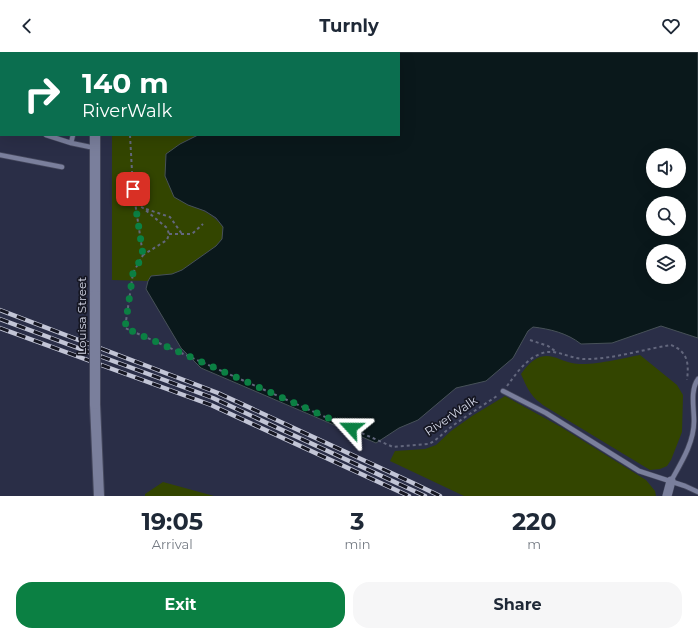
<!DOCTYPE html>
<html lang="en">
<head>
<meta charset="utf-8">
<style>
  body { margin:0; font-family:Montserrat,sans-serif; background:#f6f6f7; color:#1f2937; height:100vh; display:flex; flex-direction:column; font-size:15px; white-space:nowrap }
  * { box-sizing:border-box; margin:0 }
  p { font-size:13px; color:#747a83 }
  .icon { flex:none; width:22px; height:22px; fill:none; stroke:currentColor; stroke-width:2; stroke-linecap:round; stroke-linejoin:round }
  .map { position:relative; height:444px; overflow:hidden }
  .details { display:flex; flex-direction:column; background:#fff; flex:1 }
  .details>* { flex:none }
  .hud { position:absolute; left:0px; top:0px; width:400px; height:84px; box-shadow:0 4px 16px #0002; background:#0b6e4f; color:#fff; overflow:hidden }
  .fabs { position:absolute; left:646px; top:96px; display:grid; gap:8px }
  .fabs a { display:grid; place-items:center; width:40px; height:40px; border-radius:50%; background:#fff; box-shadow:0 4px 16px #0002; font-size:20px }
  .pin { position:absolute; display:grid; place-items:center; width:34px; height:34px; color:#fff; margin:-17px; border-radius:8px; box-shadow:0 2px 6px #0006 }
  .me { position:absolute; width:44px; margin:-22px; rotate:294deg; stroke-linejoin:round; filter:drop-shadow(0 0 3px #0008) }
  .turn { display:flex; align-items:center; gap:14px; height:84px; padding:0 16px; font-size:18px }
  .turn .icon { width:52px; height:52px; stroke-width:2.5 }
  .turn b { display:block; font-size:28px; line-height:34px }
  .eta { display:flex; justify-content:space-evenly; align-items:center; height:68px; text-align:center }
  .eta b { font-size:24px; font-weight:700; line-height:28px }
  .button { display:flex; gap:8px; margin-top:auto; padding:8px 16px }
  .button a { flex:1; height:46px; border-radius:16px; background:#0b8043; color:#fff; font-size:16px; font-weight:700; line-height:46px; text-align:center }
  .button a+a { background:#f6f6f7; color:#1f2937 }
  header { display:flex; justify-content:space-between; align-items:center; height:52px; padding:0 16px; background:#fff; font-size:18px; font-weight:700 }
  .map>svg:first-child { display:block }
  .green { fill:#334500 }
  .water { fill:#0a181b; stroke:#475158; fill-rule:evenodd }
  .lines { fill:none; stroke-linecap:round; stroke-linejoin:round }
  .service-casing { stroke:#45485d; stroke-width:6 }
  .minor-casing { stroke:#45485d; stroke-width:10 }
  .tertiary-casing { stroke:#45485d; stroke-width:12 }
  .path { stroke:#63677d; stroke-width:2; stroke-dasharray:3 3; stroke-linecap:butt }
  .service { stroke:#7a7f9c; stroke-width:4.5 }
  .minor { stroke:#7a7f9c; stroke-width:9 }
  .tertiary { stroke:#7a7f9c; stroke-width:10 }
  .rail-casing { stroke:#c2c5d6; stroke-width:4.5 }
  .rail { stroke:#161723; stroke-width:3; stroke-dasharray:9; stroke-linecap:butt }
  .tertiary-bridge-casing { stroke:#45485d; stroke-width:12; stroke-linecap:butt }
  .tertiary-bridge { stroke:#7a7f9c; stroke-width:10 }
  .route { stroke:#0b8043; stroke-width:7; stroke-dasharray:0 12.6 }
  .labels { text-anchor:middle; stroke-width:3.5; stroke-linejoin:round; paint-order:stroke }
  .street-label { font-size:12px; fill:#d4d7e7; stroke:#161723 }
</style>
</head>
<body>
<header><svg class="icon" aria-label="back" viewBox="0 0 24 24"><path d="M15 5l-7 7 7 7"/></svg>Turnly<svg class="icon" aria-label="heart" viewBox="0 0 24 24"><path d="M12 20l-8-8c-3-5 5-10 8-4 3-6 11-1 8 4z"/></svg></header>
<div class="map">
<svg width="698" height="444" viewBox="0 0 698 444">
  <rect width="100%" height="100%" fill="#2a2e47"/>
  <path class="green" d="M 112,83 L 198,83 L 180,92 L 188,153 C 203,158 212,162 223,175 L 222,187 L 216,194 L 182,218 L 172,222 L 151,224 L 148,229 L 112,228 Z
    M 640,303 L 677,333 L 683,343 L 682,380 L 671,408 L 667,414 L 660,417 L 650,418 L 546,355 C 531,345 528,338 521,322 C 526,315 532,308 540,305 C 552,301 561,309 572,311 C 589,315 623,306 640,303 Z
    M 505,344 L 561,375 L 646,428 L 655,439 L 656,444 L 464,444 L 390,409 L 395,399 L 425,397 L 436,393 L 451,379 L 472,364 Z
    M 163,430 L 214,444 L 145,444 L 145,442 Z"/>
  <path class="water" d="M 142,0 L 698,0 L 698,286 L 661,274 L 612,291 L 581,292 C 567,281 550,277 533,275 L 528,279 L 513,306 L 486,329 L 456,336 L 418,368 L 399,376 L 376,391 L 201,316 L 181,296 L 146,237 L 148,229 L 151,224 L 172,222 L 182,218 L 216,194 L 222,187 L 223,175 L 216,166 L 205,159 L 188,153 L 174,145 L 165,124 L 166,102 L 180,92 L 198,83 L 399,83 L 399,1 ZM 653,103 L 679,103 L 679,129 L 653,129 ZM 653,151 L 679,151 L 679,177 L 653,177 ZM 653,199 L 679,199 L 679,225 L 653,225 Z"/>
  <g class="lines">
    <defs>
      <path id="service" d="M 0,34 L 1,30
        M 0,38 L 1,38
        M 46,83 L 71,91 L 95,96
        M 71,91 L 73,83
        M 0,103 L 62,115
        M 503,339 L 546,361 L 639,419 L 685,434 L 698,440
        M 671,429 C 681,411 694,391 694,369 C 694,356 690,338 698,327"/>
      <path id="minor" d="M 97,1 L 97,0
        M 667,444 L 671,429"/>
      <path id="tertiary" d="M 7,0 L 12,1
        M 95,243 L 95,83
        M 95,352 L 99,444"/>
    </defs>
    <use href="#service" class="service-casing"/>
    <use href="#minor" class="minor-casing"/>
    <use href="#tertiary" class="tertiary-casing"/>
    <path class="path" d="M 126,1 L 126,0
      M 130,83 L 133,137 L 143,203 L 133,221 L 125,276 L 393,395 L 429,392 C 437,388 443,381 451,375 C 466,364 482,354 497,344
      M 136,152 L 143,156 L 167,176 L 169,182 L 167,188 L 143,203
      M 146,157 L 170,165 L 182,182
      M 169,182 L 192,182 L 203,172
      M 530,288 L 548,294 L 555,299
      M 507,334 C 516,322 525,308 540,302 C 556,295 570,308 587,307 C 613,307 645,297 671,293 C 688,300 689,311 687,328"/>
    <use href="#service" class="service"/>
    <use href="#minor" class="minor"/>
    <use href="#tertiary" class="tertiary"/>
    <defs>
      <path id="rail" d="M 0,258 L 218,341 L 413,431 L 440,444
        M 0,267 L 213,346 L 425,444
        M 0,276 L 211,353 L 409,444"/>
    </defs>
    <use href="#rail" class="rail-casing"/>
    <use href="#rail" class="rail"/>
    <defs>
      <path id="tertiary-bridge" d="M 95,352 L 95,243"/>
    </defs>
    <use href="#tertiary-bridge" class="tertiary-bridge-casing"/>
    <use href="#tertiary-bridge" class="tertiary-bridge"/>
  </g>
  <g class="lines">
    <path class="route" d="M 133,137 L 143,203 L 133,221 L 125,276 L 351,376"/>
  </g>
  <g class="labels">
    <g class="street-label">
      <text transform="translate(82 264) rotate(-90)" y="4">Louisa Street</text>
      <text transform="translate(451 364) rotate(-34)" y="4">RiverWalk</text>
    </g>
  </g>
</svg>
<div class="fabs">
<a><svg class="icon" aria-label="sound" viewBox="0 0 24 24"><path d="M4 9h4l5-4v14l-5-4H4zM17 9q2 3 0 6"/></svg></a>
<a><svg class="icon" aria-label="search" viewBox="0 0 24 24"><circle cx="10" cy="10" r="6"/><path d="M15 15l6 6"/></svg></a>
<a><svg class="icon" aria-label="layers" viewBox="0 0 24 24"><path d="M12 4l9 5-9 5-9-5zM3 14l9 5 9-5"/></svg></a>
</div>
<div class="pin" style="left:133px;top:137px;background:#d93025"><svg class="icon" aria-label="arrive" viewBox="0 0 24 24"><path d="M6 21V4h12l-3 4 3 4H6"/></svg></div>
<svg class="me" style="left:351px;top:376px" viewBox="-20 -20 40 40"><path d="M0-17L14 15 0 8-14 15z" fill="#0b8043" stroke="#fff" stroke-width="4"/></svg>
<div class="hud">
<div class="turn"><svg class="icon" aria-label="right" viewBox="0 0 24 24"><path d="M7 20v-9h11M14 6l5 5-5 5"/></svg><div><b>140 m</b>RiverWalk</div></div>
</div>
</div>
<section class="details">
<div class="eta">
<div><b>19:05</b><p>Arrival</p></div>
<div><b>3</b><p>min</p></div>
<div><b>220</b><p>m</p></div>
</div>
<div class="button"><a>Exit</a><a>Share</a></div>
</section>
</body>
</html>
